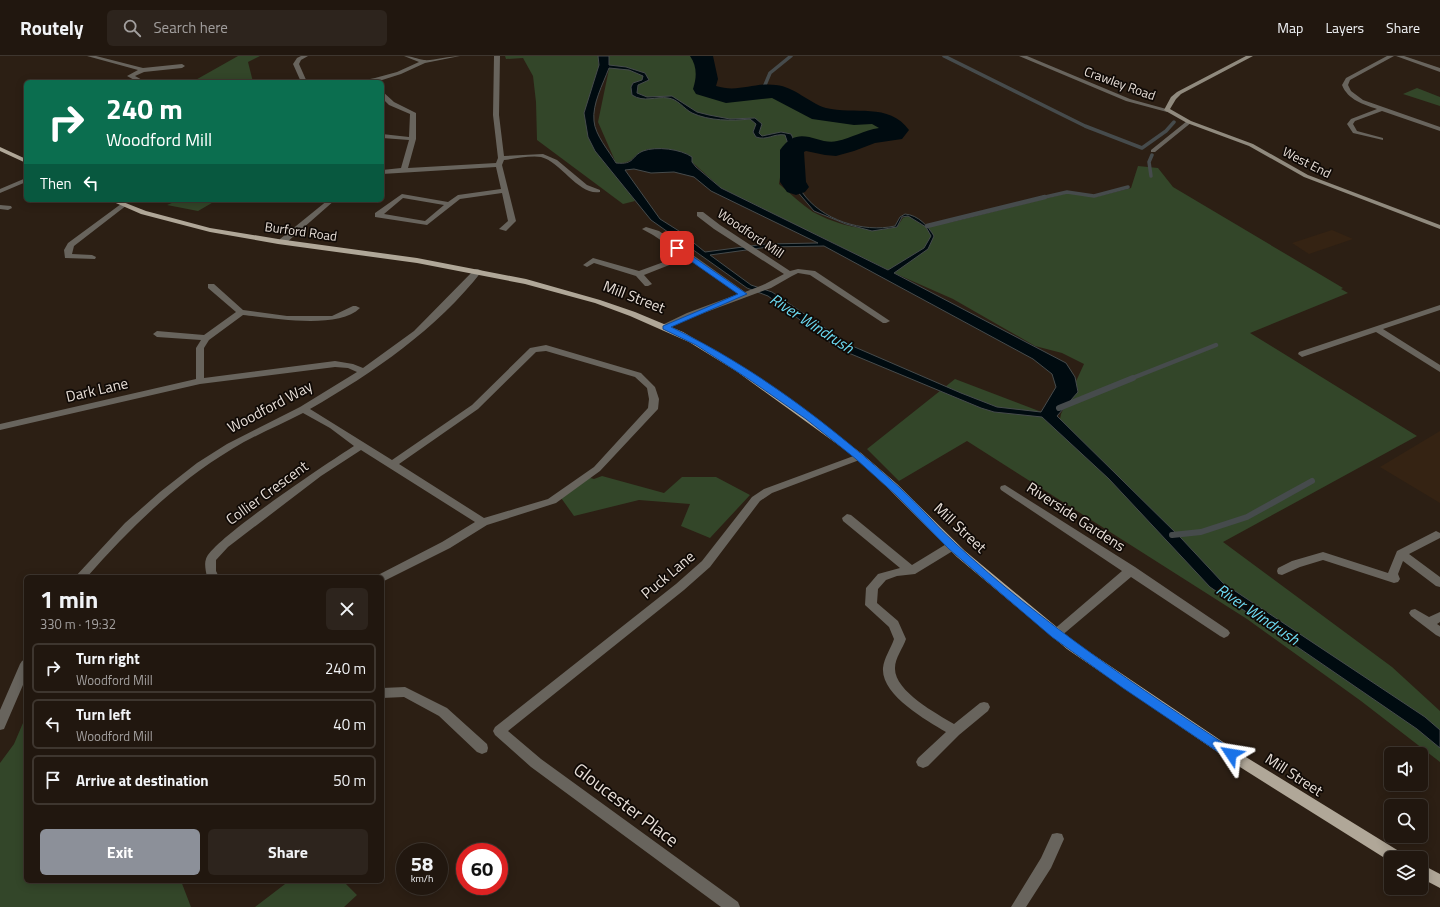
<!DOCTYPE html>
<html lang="en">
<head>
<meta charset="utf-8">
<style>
  body { margin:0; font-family:"Titillium Web",sans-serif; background:#2d241d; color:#f1f3f6; height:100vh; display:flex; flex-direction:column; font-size:15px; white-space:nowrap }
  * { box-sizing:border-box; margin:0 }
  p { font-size:13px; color:#a29f9e }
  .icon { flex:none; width:22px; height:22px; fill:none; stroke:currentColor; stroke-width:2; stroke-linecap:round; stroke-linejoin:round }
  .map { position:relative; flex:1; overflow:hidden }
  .drawer { position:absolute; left:24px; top:519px; width:360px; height:308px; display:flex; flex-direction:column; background:#21170f; border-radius:6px; box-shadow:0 2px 10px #0003,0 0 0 1px #3e362f }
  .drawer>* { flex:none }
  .top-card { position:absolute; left:24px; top:24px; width:360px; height:122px; border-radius:6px; box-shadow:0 2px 10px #0003,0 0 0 1px #3e362f; background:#0b6e4f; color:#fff; overflow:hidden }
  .tools { position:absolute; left:1384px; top:691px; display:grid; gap:8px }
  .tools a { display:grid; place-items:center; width:44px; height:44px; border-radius:6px; background:#21170f; box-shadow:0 2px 10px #0003,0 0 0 1px #3e362f; font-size:20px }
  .speed { position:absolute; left:396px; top:787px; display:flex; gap:8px; font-size:20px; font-weight:700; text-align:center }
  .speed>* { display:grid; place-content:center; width:52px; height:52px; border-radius:50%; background:#21170f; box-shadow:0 2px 10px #0003,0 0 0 1px #3e362f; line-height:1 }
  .speed small { font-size:10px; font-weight:400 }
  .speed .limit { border:6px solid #d22; background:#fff; color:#111 }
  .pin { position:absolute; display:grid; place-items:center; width:34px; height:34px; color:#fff; margin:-17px; border-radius:8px; box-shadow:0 2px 6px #0006 }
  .me { position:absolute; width:44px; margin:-22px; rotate:303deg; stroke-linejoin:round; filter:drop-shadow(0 0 3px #0008) }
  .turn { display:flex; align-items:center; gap:14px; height:84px; padding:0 16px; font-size:18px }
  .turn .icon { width:52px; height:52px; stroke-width:2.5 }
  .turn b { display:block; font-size:28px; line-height:34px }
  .then { display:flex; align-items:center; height:38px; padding:0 16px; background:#0003; gap:8px; font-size:15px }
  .round { display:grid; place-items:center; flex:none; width:42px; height:42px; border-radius:6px; background:#2d241d }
  .headline { display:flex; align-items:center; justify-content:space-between; height:68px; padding:0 16px }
  h1 { font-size:24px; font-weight:700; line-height:30px }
  .action { display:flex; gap:8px; margin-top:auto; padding:8px 16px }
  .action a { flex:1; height:46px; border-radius:6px; background:#8c9099; color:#fff; font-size:16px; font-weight:700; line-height:46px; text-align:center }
  .action a+a { background:#2d241d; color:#f1f3f6 }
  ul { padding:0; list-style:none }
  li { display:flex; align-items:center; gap:12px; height:50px; margin:0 8px 6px; padding:0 8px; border:2px solid #3e362f; border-radius:6px }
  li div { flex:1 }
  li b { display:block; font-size:15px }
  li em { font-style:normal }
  header { display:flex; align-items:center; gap:24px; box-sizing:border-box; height:56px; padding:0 20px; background:#21170f; border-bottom:1px solid #3e362f }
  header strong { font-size:19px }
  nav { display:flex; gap:22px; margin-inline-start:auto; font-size:14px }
  .search { width:280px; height:36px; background:#2d241d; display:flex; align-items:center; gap:10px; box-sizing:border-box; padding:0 14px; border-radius:6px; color:#a29f9e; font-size:15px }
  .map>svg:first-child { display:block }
  .built { fill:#352313 }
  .green { fill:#334629 }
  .water { fill:#000b10; stroke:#464b4c; fill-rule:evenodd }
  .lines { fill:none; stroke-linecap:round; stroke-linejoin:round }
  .stream-far2 { stroke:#464b4c; stroke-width:3.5 }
  .stream-far1 { stroke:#464b4c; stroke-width:4.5 }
  .stream { stroke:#464b4c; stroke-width:6 }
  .river { fill:#000b10; fill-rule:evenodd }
  .minor { fill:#68645d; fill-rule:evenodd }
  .tertiary { fill:#68645d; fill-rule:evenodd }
  .secondary { fill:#908a7e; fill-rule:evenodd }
  .primary { fill:#b0a798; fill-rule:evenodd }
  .route { fill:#1a73e8; stroke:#114b97 }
  .labels { text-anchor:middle; stroke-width:3.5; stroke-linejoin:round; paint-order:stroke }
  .far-street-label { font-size:13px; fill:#e8dfd8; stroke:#100a06 }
  .street-label { font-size:15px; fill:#e8dfd8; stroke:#100a06 }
  .water-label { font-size:16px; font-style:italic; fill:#6cdaf2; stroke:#100a06 }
  .near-street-label { font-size:18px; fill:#e8dfd8; stroke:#100a06 }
</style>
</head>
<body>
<header>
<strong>Routely</strong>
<div class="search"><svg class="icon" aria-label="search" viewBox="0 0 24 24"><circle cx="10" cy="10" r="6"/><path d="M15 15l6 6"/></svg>Search here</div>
<nav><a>Map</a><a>Layers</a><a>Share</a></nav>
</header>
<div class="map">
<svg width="1440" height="851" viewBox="0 0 1440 851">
  <rect width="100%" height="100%" fill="#2c1f14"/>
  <path class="built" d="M 1332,174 L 1353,183 L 1309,198 L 1292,187 Z
    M 1440,375 L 1440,447 L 1380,411 Z"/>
  <path class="green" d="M 238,0 L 260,0 L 248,6 L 253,26 L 192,26 Z
    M 505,0 L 598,0 L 599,9 L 593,30 L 588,81 L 635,145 L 623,148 L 537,84 L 536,46 L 533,20 L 523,2 L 506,3 Z
    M 609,0 L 693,0 L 699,3 L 698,34 L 726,43 L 774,38 L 783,41 L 815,61 L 856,65 L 877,65 L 890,74 L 888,76 L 865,79 L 840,89 L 830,90 L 815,85 L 804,83 L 784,95 L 779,128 C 790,137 801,148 813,156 C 837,169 870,178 897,171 L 903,162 L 908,160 L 924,170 L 952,166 L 1068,137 L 1095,141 L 1131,132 L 1138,110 L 1158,112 L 1173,131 L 1343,232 L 1341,233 L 1348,237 L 1250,277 L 1417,380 L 1223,486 L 1392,611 L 1440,655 L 1440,706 L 1361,645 L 1247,563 L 967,385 L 899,425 L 867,393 L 955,323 L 1060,363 L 1061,358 L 1084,308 L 1062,297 L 1035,290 L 953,243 L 894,217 L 721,132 L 692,106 L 649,93 C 634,97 633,109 616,107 L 598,66 L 609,13 Z
    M 1417,32 L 1440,41 L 1440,50 L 1403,38 Z
    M 179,144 L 217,144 L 198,155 L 167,149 Z
    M 602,420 L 664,437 L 682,421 L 716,421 L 750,439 L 710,482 L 681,470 L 690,448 L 639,444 L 574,460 L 559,439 L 587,421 L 594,423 Z
    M 26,660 L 26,825 L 181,825 L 191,851 L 0,851 L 0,707 L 14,688 Z
    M 289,825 L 343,825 L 357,839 L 344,851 L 255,851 Z"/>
  <path class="water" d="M 598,0 L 609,0 L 609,9 L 626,11 L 645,17 L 649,24 L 638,29 L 637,37 L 647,41 L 672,40 L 697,56 L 709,59 L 730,63 L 755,62 L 762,68 L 759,77 L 762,80 L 781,76 L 791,78 L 793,82 L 791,89 L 794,90 L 799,86 L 803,88 L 794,95 C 795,104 793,117 795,126 C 796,129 800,133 802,136 C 821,164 863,177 895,170 L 900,161 L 905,158 C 918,159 928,170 934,180 L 928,193 L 894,217 L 1066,307 L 1075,321 L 1078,336 L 1057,360 L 1181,482 L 1223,527 L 1425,661 L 1440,674 L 1440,692 L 1417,673 L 1210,531 L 1109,423 L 1042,361 L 994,356 L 981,352 L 839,293 L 768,240 L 747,232 L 651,164 L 595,95 L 588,81 L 584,57 L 599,9 ZM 609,12 L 629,14 L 643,20 L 642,24 L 633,27 L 631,31 L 632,39 C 644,47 656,40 668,42 C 678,43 684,53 692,57 C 709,65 732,65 750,63 L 756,68 L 753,76 L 756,81 C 767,85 774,77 785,79 L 790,94 L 790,127 L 814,155 L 846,168 L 872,175 L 897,171 L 902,161 L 908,160 L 926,171 L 931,180 L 924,192 L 888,214 L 721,132 L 696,111 L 692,106 L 692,101 C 681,93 656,90 643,95 C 631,100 635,109 616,107 C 609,95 595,79 594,65 C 592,48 603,28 609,12 ZM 634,113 L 651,117 L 674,116 L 694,121 L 711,135 L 818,187 L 766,188 L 705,196 L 679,175 L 660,163 L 625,114 ZM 824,190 L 1033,303 L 1052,318 L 1056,331 L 1041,356 L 997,351 L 961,337 L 850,289 L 772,236 L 751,229 L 710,199 L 768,191 Z"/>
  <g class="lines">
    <path class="stream-far2" d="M 944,0 L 1085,70 L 1142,92 L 1166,75 L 1174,66
      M 762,36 L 770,17 L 791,0
      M 1151,120 L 1149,106 L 1152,99
      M 1041,142 L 1067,136 L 1094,140 L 1128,131"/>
    <path class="stream-far1" d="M 927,170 L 1045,141
      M 1130,323 L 1216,289"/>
    <path class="stream" d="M 1059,352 L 1133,322
      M 1172,479 L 1201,476 L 1247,461 L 1312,425"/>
    <path class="river" d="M 690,0 L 713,0 L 718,23 L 716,30 C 738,37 755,26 776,29 C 795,31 809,47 826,52 C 854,59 889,46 909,74 L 902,83 L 875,87 L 854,95 L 836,100 L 825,99 L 806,95 L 804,96 L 806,126 L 809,131 L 805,136 L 796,139 L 787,136 L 780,126 L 780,94 C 799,66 818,90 837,85 C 852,82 864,74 879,72 L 872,68 L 854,69 L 812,63 L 772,42 L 726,47 L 696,38 L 693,33 C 697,21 697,10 690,0 Z"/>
    <path class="minor" d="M 87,0 L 96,0 L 143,12 L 182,8 L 185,10 L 182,12 L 144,16 L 135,20 L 146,26 L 138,26 L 127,20 L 138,14 Z
      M 301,0 L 308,0 L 301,4 L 299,8 L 307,26 L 301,26 L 293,8 L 297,2 Z
      M 404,0 C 412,0 417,3 424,4 C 432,5 449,0 460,0 L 425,7 L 401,18 L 379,25 L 380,26 L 355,26 L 375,22 L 397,16 L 419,6 Z
      M 494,0 L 500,0 L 499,59 L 504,100 L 543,98 L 557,104 L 587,129 L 600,134 L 600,136 C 579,140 561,106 541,101 C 531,99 514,103 504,104 L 502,109 L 516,165 L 506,175 L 499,173 L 508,165 L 502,137 L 460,143 L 427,169 L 375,161 L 375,157 L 402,138 L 448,146 L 458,139 L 501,133 L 496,111 L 382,118 L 382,114 L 401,112 L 409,84 L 382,82 L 382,78 L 409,81 L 410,58 L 389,49 L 382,42 L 382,35 L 394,46 L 416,57 L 416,83 L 408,112 L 496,107 L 498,102 L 493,59 ZM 403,142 L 444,149 L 425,165 L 384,158 Z
      M 1387,0 L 1394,0 L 1350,24 L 1348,29 L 1351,35 L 1363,44 L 1440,71 L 1440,75 L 1382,55 L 1355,65 L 1353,68 L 1357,75 L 1383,82 L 1383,84 L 1353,77 L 1347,68 L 1351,63 L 1377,53 C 1363,48 1348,44 1342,29 L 1346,22 Z
      M 1396,0 L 1404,0 L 1440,12 L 1440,16 Z
      M 1187,65 L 1192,66 L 1155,96 L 1151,96 L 1151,94 Z
      M 26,122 L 26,126 L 0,137 L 0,133 Z
      M 328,144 L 335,144 L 286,187 L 280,187 L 280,183 Z
      M 121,148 L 127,149 L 74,190 L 72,198 L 92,199 L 96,201 L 95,203 L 65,202 L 64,194 L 68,187 Z
      M 0,149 L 11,150 L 12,152 L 8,154 L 0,153 Z
      M 697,156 L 703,156 L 720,169 L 790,215 L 798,213 L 815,215 L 890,265 L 886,267 L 883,267 L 810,219 L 798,217 L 792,220 L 771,232 L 693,261 L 665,274 L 661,271 L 662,269 L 687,257 L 738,238 L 687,202 L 644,219 L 652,228 L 648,230 L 645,230 L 636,220 L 594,207 L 587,211 L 583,209 L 593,202 L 639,215 L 683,199 L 653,179 L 642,173 L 646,171 L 659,175 L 745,236 L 765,228 L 784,218 L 714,173 L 697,160 Z
      M 475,213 L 478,213 L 482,215 C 437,273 373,317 310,353 L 392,404 L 472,349 L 530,292 L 546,289 L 641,317 L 655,331 L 659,343 L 658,353 L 600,415 L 556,447 L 487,469 L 450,492 L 382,526 L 382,521 L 377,521 L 378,519 L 442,486 L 475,466 L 361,394 L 321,420 L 228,491 L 216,504 L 216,515 L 219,521 L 207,521 C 206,516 204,508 206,503 C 211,484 332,404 354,390 L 330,372 L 303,357 C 280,369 255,379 232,393 C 177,426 130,472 87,521 L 75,521 L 125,467 L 160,436 L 197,407 L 227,388 L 300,351 L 357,316 L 348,312 L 335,311 L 200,328 L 0,374 L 0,368 L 196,323 L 196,292 L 201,284 L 157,281 L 153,278 L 157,275 L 204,279 L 236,256 L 208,232 L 208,228 L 214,228 L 243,254 L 287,260 L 332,260 L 353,250 L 356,250 L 360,252 C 338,274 272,262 243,259 L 209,284 L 204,292 L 204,322 L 335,305 L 353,308 L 363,312 L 414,275 ZM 546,295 L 635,321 L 647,332 L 649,343 L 648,352 L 594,411 L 548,443 L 484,462 L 399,408 L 478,353 L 536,296 Z
      M 1440,249 L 1440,254 L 1383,273 L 1440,309 L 1440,316 L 1376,276 L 1305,300 L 1302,301 L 1298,298 L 1299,296 Z
      M 859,398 L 864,401 L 862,403 L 772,437 L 760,445 L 710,511 L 684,534 L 508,675 L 541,703 L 738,846 L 740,851 L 721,851 L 531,711 L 495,679 L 493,675 L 495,671 L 676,528 L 702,505 L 752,441 L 764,433 Z
      M 1005,429 L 1135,511 L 1228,574 L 1230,577 L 1228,580 L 1224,582 L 1220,580 L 1131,521 L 1060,581 L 1056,583 L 1052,581 L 1050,578 L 1052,575 L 1122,515 L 1001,434 L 1000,432 L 1001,430 Z
      M 847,458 L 851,459 L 912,509 L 948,487 L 956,487 L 957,490 L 956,493 L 915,518 L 897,520 L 886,524 L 878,533 L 877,547 L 898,565 L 906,583 C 903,592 895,602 895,612 C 894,635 937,658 954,668 L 980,647 L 984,646 L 988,647 L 990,651 L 988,655 L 959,679 L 928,710 L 923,712 L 918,710 L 916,706 L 918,702 L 946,676 C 926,664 881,639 883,612 C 884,602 891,592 894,583 L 889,571 L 865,549 L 866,532 L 878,518 L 900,512 L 843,465 L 842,462 Z
      M 1436,475 L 1440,477 L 1440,482 L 1409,498 L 1440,521 L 1440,531 L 1436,530 L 1403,505 L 1398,518 L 1400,523 L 1398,526 L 1394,527 L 1323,504 L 1300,511 L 1282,519 L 1278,518 L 1277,515 L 1278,512 L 1292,505 L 1323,496 L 1388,517 L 1397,495 Z
      M 1415,553 L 1429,561 L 1440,556 L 1440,566 L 1437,568 L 1440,570 L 1440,581 L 1436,579 L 1411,560 L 1409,557 L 1411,554 Z
      M 26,603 L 26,622 L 4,673 L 0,674 L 0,654 L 20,608 L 22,605 Z
      M 405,631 L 447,652 L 487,688 L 488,692 L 487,696 L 482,698 L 477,696 L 439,660 L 404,641 L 382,642 L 382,632 Z
      M 1057,777 L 1062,778 L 1064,783 L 1051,812 L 1026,851 L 1011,851 L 1041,802 L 1052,778 Z"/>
    <path class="tertiary" d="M 1019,0 L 1027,0 L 1130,43 L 1170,54 L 1167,56 L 1126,45 Z"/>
    <path class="secondary" d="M 1246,0 L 1253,0 L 1181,38 L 1176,43 L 1170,53 L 1191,65 L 1253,88 L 1308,119 L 1440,169 L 1440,173 L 1304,121 L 1249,90 L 1187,67 L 1164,54 L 1171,41 L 1177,36 Z"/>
    <path class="primary" d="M 0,91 L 26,103 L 26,107 L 0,95 Z
      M 109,144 L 118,144 L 146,155 L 210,172 L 278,183 L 417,202 L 526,223 L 600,244 L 635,256 L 683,276 L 742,311 L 861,397 L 897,428 L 965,495 L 1076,587 L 1241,698 L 1402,797 L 1404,802 L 1391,802 L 1391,806 L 1232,706 L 1067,593 L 957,501 L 889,433 L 855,401 L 736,315 L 689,286 L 630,260 L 595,247 L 525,228 L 417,207 L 278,188 L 210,176 L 141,158 Z
      M 1421,808 L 1440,818 L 1440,832 L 1421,822 Z"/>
  </g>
  <path class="route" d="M 675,191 L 679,191 L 747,238 L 671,271 C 755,311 832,370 900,432 C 920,450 936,470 956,488 C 1041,567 1138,631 1235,695 L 1237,698 L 1235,702 L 1231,703 L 1227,702 L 1123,632 L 1052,581 L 949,493 L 896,439 L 856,403 L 806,363 L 750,324 L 696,289 L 663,273 L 663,270 L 738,238 L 675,194 Z"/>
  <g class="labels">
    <g class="far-street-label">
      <text transform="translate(1120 27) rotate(20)" y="5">Crawley Road</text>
      <text transform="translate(1307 106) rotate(27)" y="5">West End</text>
      <text transform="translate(301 175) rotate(8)" y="5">Burford Road</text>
      <text transform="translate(751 177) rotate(34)" y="5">Woodford Mill</text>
    </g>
    <g class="street-label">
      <text transform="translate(634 241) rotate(21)" y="5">Mill Street</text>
      <text transform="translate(97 334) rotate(-13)" y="5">Dark Lane</text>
      <text transform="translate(270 351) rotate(-28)" y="5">Woodford Way</text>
      <text transform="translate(267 437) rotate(-36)" y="5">Collier Crescent</text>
      <text transform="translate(1076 461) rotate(33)" y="5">Riverside Gardens</text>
      <text transform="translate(960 472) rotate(43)" y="5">Mill Street</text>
      <text transform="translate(668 519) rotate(-40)" y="5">Puck Lane</text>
      <text transform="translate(1294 719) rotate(33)" y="5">Mill Street</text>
    </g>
    <g class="water-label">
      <text transform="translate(812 267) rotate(33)" y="6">River Windrush</text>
      <text transform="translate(1258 558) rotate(34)" y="6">River Windrush</text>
    </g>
    <g class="near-street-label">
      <text transform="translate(626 749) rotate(37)" y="6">Gloucester Place</text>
    </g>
  </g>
</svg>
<div class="tools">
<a><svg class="icon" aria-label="sound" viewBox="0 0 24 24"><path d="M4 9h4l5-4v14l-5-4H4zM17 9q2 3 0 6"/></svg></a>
<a><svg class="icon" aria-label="search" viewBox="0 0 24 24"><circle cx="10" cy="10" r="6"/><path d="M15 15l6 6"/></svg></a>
<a><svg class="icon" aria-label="layers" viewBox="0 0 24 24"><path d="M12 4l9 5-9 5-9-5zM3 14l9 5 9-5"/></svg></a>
</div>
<div class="speed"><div>58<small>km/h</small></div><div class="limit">60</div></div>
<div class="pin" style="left:677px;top:192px;background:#d93025"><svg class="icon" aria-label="arrive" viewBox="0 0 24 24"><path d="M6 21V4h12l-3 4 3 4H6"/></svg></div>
<svg class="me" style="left:1231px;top:698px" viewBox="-20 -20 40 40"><path d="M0-17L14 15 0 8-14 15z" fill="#1a73e8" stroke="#fff" stroke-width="4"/></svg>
<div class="top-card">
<div class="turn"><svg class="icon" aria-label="right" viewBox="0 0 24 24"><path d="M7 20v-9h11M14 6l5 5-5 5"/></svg><div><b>240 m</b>Woodford Mill</div></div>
<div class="then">Then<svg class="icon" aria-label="left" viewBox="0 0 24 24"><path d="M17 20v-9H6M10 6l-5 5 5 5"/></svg></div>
</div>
<section class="drawer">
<div class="headline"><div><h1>1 min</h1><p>330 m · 19:32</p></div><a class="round"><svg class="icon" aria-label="close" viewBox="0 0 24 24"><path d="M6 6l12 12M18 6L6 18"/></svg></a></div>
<ul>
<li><svg class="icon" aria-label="right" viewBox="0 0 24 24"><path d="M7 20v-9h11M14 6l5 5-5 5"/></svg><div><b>Turn right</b><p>Woodford Mill</p></div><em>240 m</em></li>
<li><svg class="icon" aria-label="left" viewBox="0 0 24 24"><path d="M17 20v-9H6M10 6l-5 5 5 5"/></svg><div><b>Turn left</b><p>Woodford Mill</p></div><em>40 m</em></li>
<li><svg class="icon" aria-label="arrive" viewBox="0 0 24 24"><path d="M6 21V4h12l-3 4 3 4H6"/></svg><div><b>Arrive at destination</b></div><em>50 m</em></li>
</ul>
<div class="action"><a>Exit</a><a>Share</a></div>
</section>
</div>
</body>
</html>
